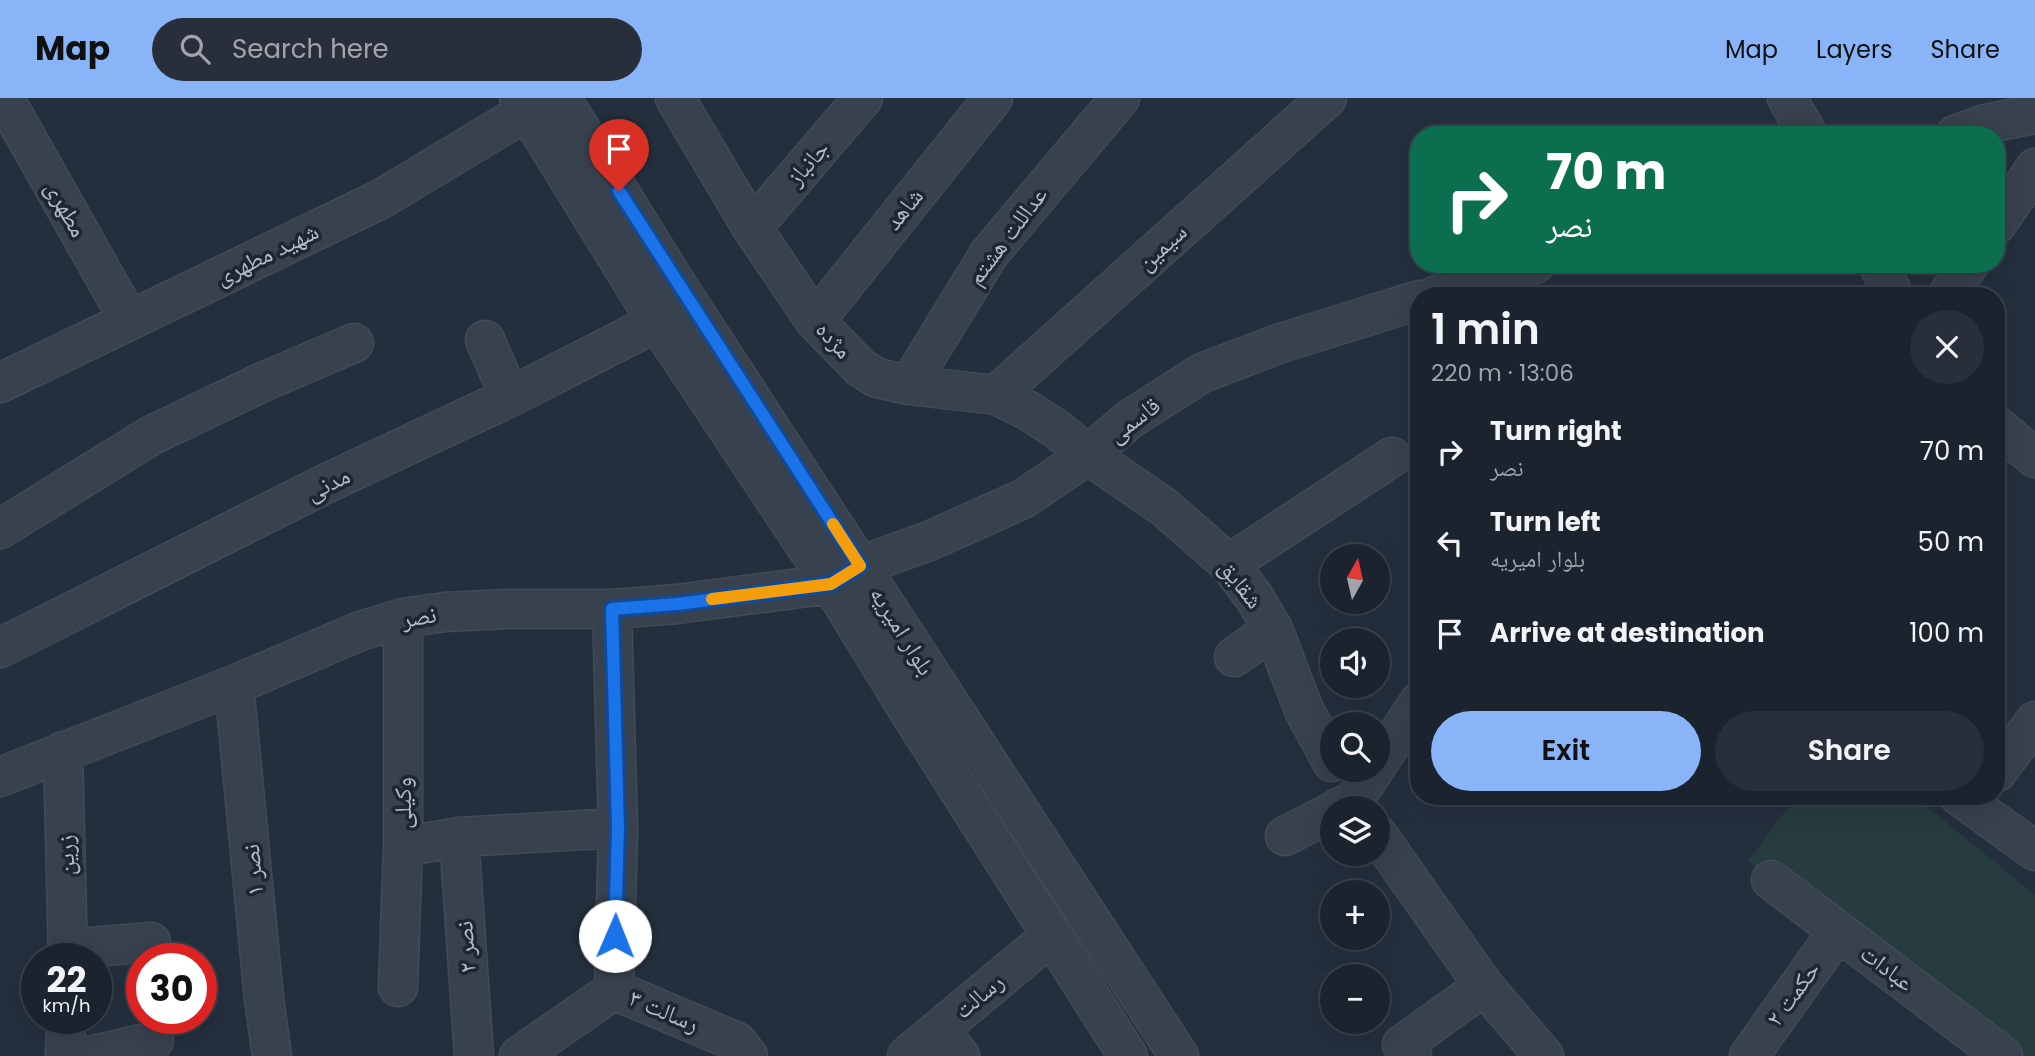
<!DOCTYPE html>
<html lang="en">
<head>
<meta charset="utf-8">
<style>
  body { margin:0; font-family:Poppins,"Noto Naskh Arabic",sans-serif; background:#282f3a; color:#f1f3f6; height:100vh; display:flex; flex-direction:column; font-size:26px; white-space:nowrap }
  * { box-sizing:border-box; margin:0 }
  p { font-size:23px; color:#a0a4aa }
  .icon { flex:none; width:38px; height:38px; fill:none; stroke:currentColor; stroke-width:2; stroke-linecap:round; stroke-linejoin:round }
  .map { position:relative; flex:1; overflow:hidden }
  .panel { position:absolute; left:1410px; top:189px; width:595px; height:518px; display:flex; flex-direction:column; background:#1b232e; border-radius:28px; box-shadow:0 7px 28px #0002,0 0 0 2px #39404a }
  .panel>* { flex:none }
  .banner { position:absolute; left:1410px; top:28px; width:595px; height:147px; border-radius:28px; box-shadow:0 7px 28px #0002,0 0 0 2px #39404a; background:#0b6e4f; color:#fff; overflow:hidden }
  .needle { width:46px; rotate:8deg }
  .fabs { position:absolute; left:1320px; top:446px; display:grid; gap:14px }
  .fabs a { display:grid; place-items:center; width:70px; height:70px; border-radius:50%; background:#1b232e; box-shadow:0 7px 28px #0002,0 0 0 2px #39404a; font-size:35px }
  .speed { position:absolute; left:21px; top:845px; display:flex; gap:14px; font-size:35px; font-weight:700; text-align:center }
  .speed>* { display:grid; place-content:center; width:91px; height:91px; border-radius:50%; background:#1b232e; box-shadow:0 7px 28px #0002,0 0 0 2px #39404a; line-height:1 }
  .speed small { font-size:18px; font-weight:400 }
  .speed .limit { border:10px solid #d22; background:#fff; color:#111 }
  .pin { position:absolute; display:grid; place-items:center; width:60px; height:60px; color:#fff; margin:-72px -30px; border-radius:50% 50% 50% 0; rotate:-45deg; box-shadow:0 0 7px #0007 }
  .pin .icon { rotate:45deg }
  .me { position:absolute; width:77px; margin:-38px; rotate:1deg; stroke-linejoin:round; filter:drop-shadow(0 0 5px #0008) }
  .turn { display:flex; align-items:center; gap:24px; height:147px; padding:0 21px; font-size:32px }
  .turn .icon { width:91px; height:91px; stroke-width:2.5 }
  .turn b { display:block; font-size:49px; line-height:60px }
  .round { display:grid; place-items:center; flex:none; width:74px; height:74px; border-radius:37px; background:#282f3a }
  .summary { display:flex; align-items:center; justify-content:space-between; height:119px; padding:0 21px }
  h1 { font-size:42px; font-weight:600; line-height:52px }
  .primary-button { display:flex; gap:14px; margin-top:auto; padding:14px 21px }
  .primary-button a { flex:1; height:80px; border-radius:42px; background:#8ab4f8; color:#111; font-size:28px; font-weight:600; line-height:80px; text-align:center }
  .primary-button a+a { background:#282f3a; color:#f1f3f6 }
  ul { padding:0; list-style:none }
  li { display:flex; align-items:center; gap:21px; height:91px; padding:0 21px }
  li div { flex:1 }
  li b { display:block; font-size:26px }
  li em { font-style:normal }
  header { display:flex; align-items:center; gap:42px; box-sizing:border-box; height:98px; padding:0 35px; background:#8ab4f8; color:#111 }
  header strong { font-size:33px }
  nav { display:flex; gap:38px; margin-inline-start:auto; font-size:24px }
  .search { width:490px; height:63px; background:#282f3a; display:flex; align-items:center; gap:18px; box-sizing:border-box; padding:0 24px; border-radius:38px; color:#a0a4aa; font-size:26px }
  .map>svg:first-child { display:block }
  .green { fill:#263c3f }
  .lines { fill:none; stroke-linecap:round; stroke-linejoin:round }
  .minor-casing { stroke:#414a57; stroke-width:41 }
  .minor { stroke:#38414e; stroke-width:38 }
  .route-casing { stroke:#114b97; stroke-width:18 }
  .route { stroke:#1a73e8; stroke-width:12 }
  .slow { stroke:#f59e0b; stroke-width:12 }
  .labels { text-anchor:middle; stroke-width:7; stroke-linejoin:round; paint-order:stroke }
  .street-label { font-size:24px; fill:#b4bcc9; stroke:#1d2633 }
</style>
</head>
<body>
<header>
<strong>Map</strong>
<div class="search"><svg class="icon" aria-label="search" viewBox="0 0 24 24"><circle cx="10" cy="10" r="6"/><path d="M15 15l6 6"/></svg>Search here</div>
<nav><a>Map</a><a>Layers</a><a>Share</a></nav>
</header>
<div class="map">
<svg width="2035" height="958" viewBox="0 0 2035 958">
  <rect width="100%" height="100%" fill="#242f3e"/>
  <path class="green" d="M 1796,698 L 1914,698 L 2035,797 L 2035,958 L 2003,958 L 1748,763 Z"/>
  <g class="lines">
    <defs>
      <path id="minor" d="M 4,0 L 129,222
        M 519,0 L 657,224 L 831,486 L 907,610 L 1128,958
        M 561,0 L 677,187 L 1179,958
        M 675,0 L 752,130 L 815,223 L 861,270 L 877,280 L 909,287 L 996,297 L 1027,312 L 1058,332 L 1088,357 L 1164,409 L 1229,466 L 1254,499 L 1273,531 L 1304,612 L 1332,664
        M 1787,0 L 1808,37
        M 1955,37 L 1985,26 L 2035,16
        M 1997,126 L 2035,70
        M 752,130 L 863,0
        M 1878,166 L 1894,198
        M 1434,198 L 1535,166
        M 1947,198 L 1969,166
        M 815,223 L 993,0
        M 485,242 L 510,299
        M 0,285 L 381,101 L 527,13
        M 909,287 L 989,156 L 1120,0
        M 996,297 L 1327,0
        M 1997,328 L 2035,360
        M 0,431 L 152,337 L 265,283 L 354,245
        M 1229,466 L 1392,359
        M 612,511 L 618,730 L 614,892
        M 0,550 L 325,386 L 510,299 L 657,224
        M 1234,559 L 1273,531
        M 234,587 L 264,901 L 272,958
        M 63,653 L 68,861
        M 1377,667 L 1419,604
        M 1997,674 L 2035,623
        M 0,679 L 234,587 L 360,533 L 403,520 L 445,514 L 507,511 L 612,511 L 677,506 L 831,486 L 860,468 L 929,443 L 1023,401 L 1088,357 L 1130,321 L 1202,275 L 1281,245 L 1419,202
        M 1959,698 L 2035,753
        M 1338,710 L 1354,702 L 1374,672
        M 1377,736 L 1484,888 L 1544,958
        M 1285,738 L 1332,714
        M 459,739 L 474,958
        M 403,749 L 459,739 L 618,730
        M 1771,782 L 2003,958
        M 68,851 L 151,844
        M 398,889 L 403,749 L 403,520
        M 614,892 L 737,944 L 748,958
        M 938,932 L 960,958
        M 65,958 L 66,920
        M 90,958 L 154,943
        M 519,958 L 614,892
        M 907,958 L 1051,838
        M 1412,958 L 1402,947 L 1484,888
        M 1749,958 L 1838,833"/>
    </defs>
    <use href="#minor" class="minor-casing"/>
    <use href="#minor" class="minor"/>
  </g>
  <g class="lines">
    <defs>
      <path id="route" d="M 615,838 L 618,730 L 612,511 L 677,506 L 831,486 L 860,468 L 619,93"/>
    </defs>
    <use href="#route" class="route-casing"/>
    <use href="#route" class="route"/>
    <path class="slow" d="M 712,501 L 831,486 L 860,468 L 833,426"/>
  </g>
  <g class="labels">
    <g class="street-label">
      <text transform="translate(808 65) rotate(-49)" y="8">جانباز</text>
      <text transform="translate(66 111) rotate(61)" y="8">مطهری</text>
      <text transform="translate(904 111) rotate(-51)" y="8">شاهد</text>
      <text transform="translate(1007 138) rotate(-53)" y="8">عداللت هشتم</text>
      <text transform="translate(1162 149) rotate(-42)" y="8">سیمین</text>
      <text transform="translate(267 156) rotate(-26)" y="8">شهید مطهری</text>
      <text transform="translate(834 242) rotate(48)" y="8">مژده</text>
      <text transform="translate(1134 322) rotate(-37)" y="8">قاسمی</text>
      <text transform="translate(328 386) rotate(-26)" y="8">مدنی</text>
      <text transform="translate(1241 486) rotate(52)" y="8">شقایق</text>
      <text transform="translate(419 519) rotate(-10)" y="8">نصر</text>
      <text transform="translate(902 533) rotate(58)" y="8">بلوار امیریه</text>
      <text transform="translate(403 705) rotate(-90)" y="8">وکیلی</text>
      <text transform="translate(66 757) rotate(-91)" y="8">زرین</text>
      <text transform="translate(253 772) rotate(-95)" y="8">نصر ۱</text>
      <text transform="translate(466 849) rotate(-94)" y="8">نصر ۲</text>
      <text transform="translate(1887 870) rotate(37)" y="8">عبادات</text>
      <text transform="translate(1793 896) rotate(-54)" y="8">حکمت ۲</text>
      <text transform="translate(979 898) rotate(-40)" y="8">رسالت</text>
      <text transform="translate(664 913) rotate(23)" y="8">رسالت ۳</text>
    </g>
  </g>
</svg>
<div class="fabs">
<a><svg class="needle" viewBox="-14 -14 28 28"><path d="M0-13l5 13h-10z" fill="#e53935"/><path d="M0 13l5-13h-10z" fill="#a0a4aa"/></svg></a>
<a><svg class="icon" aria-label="sound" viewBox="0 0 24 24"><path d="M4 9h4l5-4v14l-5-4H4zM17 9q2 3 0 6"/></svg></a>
<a><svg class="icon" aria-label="search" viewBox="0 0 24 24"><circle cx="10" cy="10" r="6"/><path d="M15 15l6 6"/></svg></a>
<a><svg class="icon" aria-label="layers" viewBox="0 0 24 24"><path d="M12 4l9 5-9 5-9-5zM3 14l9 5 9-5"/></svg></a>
<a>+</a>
<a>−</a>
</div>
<div class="speed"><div>22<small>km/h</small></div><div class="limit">30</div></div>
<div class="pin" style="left:619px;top:93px;background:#d93025"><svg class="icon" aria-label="arrive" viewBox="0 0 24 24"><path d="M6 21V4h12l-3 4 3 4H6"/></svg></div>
<svg class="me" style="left:615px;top:838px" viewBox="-20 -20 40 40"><circle r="19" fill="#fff"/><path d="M0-13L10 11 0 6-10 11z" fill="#1a73e8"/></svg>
<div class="banner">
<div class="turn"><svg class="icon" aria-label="right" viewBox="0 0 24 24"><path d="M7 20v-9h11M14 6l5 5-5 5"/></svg><div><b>70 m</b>نصر</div></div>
</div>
<section class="panel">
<div class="summary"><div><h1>1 min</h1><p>220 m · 13:06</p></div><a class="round"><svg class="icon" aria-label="close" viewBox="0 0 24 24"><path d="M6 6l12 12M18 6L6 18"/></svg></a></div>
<ul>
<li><svg class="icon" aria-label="right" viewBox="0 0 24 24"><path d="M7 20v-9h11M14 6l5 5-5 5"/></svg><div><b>Turn right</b><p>نصر</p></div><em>70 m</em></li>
<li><svg class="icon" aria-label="left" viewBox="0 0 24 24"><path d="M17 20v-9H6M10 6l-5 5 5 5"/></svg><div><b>Turn left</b><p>بلوار امیریه</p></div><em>50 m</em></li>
<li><svg class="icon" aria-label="arrive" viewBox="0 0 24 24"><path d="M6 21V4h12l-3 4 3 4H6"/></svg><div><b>Arrive at destination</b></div><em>100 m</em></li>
</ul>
<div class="primary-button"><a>Exit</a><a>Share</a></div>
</section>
</div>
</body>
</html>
